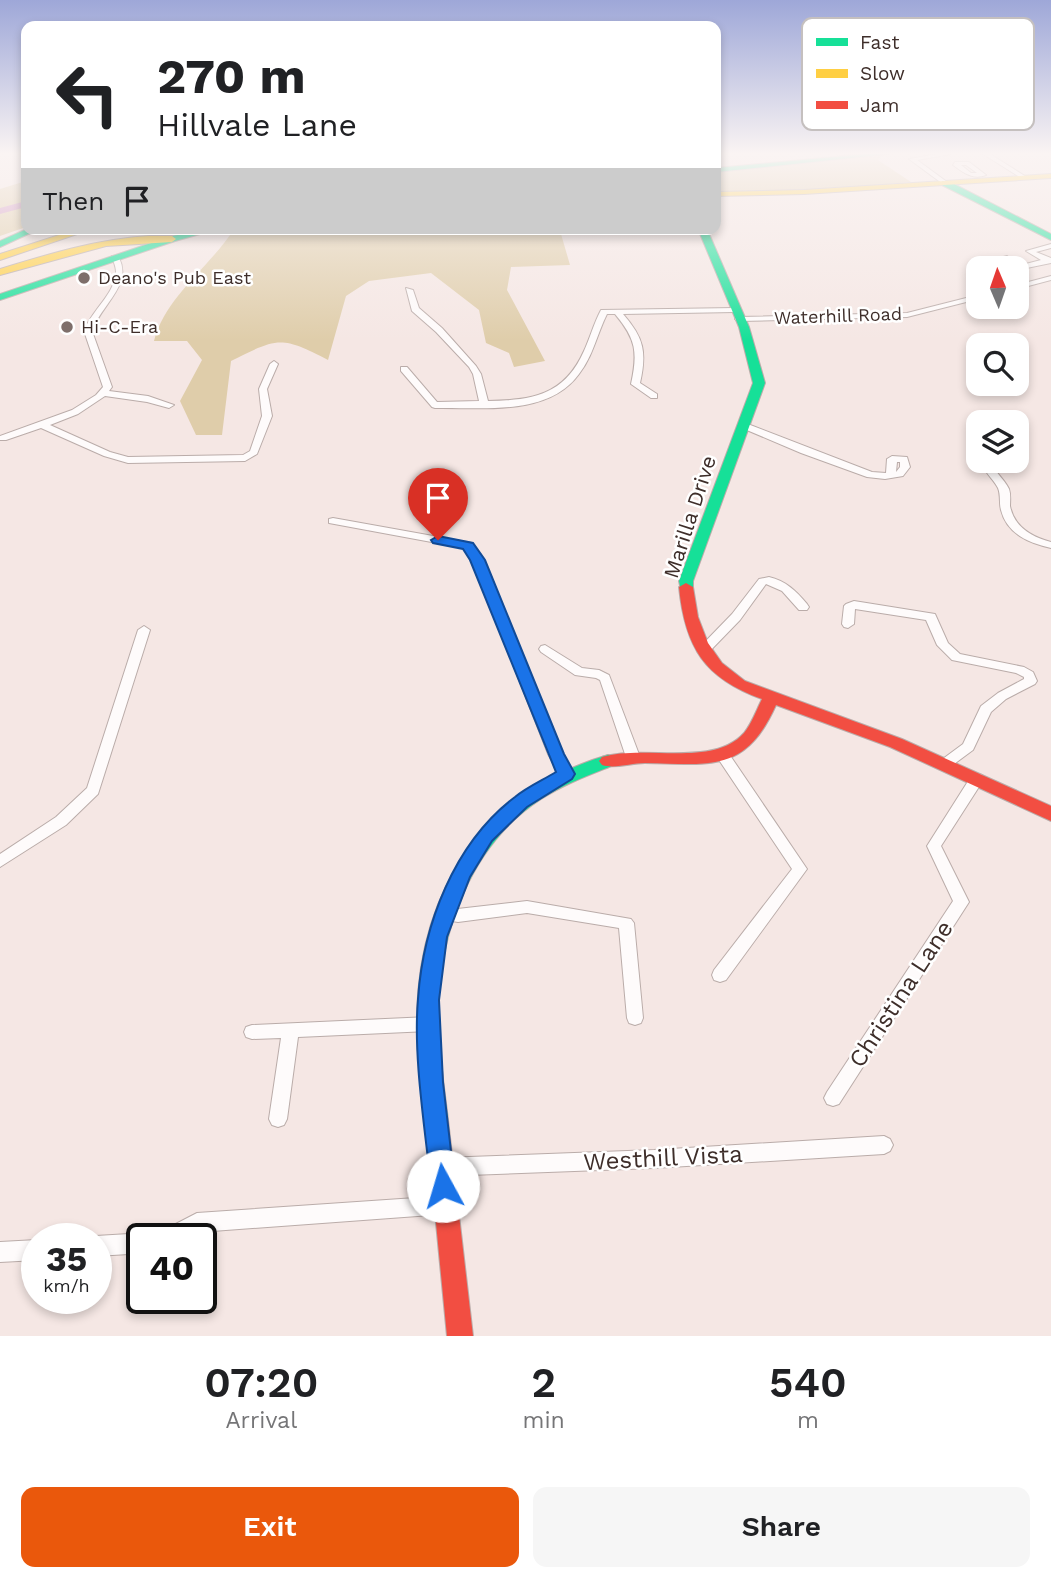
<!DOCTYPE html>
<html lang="en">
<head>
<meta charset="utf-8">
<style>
  body { margin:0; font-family:"Work Sans",sans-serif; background:#f6f6f6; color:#202124; height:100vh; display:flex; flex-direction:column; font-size:26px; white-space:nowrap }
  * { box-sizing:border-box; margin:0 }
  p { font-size:23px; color:#757577 }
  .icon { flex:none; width:38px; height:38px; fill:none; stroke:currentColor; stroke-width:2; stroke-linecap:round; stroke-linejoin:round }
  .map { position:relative; height:1336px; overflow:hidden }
  .sheet { display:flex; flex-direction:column; background:#fff; flex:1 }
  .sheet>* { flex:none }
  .banner { position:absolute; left:21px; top:21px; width:700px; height:214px; border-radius:14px; box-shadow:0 4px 10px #0003; background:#fff; color:#202124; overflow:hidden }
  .needle { width:46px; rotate:358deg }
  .buttons { position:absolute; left:966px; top:256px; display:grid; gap:14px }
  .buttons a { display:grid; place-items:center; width:63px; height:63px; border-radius:14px; background:#fff; box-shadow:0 4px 10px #0003; font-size:35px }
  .speed { position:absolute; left:21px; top:1223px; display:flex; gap:14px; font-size:35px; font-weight:700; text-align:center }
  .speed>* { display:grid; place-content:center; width:91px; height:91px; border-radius:50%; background:#fff; box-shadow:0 4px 10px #0003; line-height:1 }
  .speed small { font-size:18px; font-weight:400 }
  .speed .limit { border:4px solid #111; border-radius:10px; background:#fff; color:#111 }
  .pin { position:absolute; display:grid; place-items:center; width:60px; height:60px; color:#fff; margin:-72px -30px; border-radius:50% 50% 50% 0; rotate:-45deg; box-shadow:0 0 7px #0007 }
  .pin .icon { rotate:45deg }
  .me { position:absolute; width:77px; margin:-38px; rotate:354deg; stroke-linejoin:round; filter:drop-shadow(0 0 5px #0008) }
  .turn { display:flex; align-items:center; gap:24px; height:147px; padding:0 21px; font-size:32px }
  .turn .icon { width:91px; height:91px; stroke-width:2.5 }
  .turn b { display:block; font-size:49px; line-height:60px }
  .then { display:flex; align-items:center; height:66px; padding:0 21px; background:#0003; gap:14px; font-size:26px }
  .eta { display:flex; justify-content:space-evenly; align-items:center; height:119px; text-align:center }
  .eta b { font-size:42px; font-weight:600; line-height:49px }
  .primary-button { display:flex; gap:14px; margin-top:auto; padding:14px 21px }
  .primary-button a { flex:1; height:80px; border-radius:14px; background:#ea580c; color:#fff; font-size:28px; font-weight:600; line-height:80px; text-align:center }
  .primary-button a+a { background:#f6f6f6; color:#202124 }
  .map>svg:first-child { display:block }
  .green { fill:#dfcdaa }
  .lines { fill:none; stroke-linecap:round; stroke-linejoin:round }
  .river { fill:#cf94c0; fill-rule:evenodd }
  .street-casing { stroke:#baaca9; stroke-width:2 }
  .fast-casing { stroke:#baaca9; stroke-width:2 }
  .slow-casing { stroke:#baaca9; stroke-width:2 }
  .jam-casing { stroke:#baaca9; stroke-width:2 }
  .street { fill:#fefbfb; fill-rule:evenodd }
  .fast { fill:#16e098; fill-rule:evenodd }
  .slow { fill:#ffcf43; fill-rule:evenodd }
  .jam { fill:#f24e42; fill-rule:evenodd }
  .route { fill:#1a73e8; stroke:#114b97; stroke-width:2 }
  .poi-dot { fill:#7e6f6b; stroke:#fff; stroke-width:2.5 }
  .labels { text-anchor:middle; stroke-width:5; stroke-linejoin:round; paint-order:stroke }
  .far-poi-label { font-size:18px; fill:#3e2e2a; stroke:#fff; text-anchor:start }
  .far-street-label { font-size:18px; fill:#3e2e2a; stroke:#fff }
  .street-label { font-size:21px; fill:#3e2e2a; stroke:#fff }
  .near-street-label { font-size:24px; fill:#3e2e2a; stroke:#fff }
  .key { fill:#fff; stroke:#c5c0bf; stroke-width:2 }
  .key-label { font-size:19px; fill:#3e2e2a }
</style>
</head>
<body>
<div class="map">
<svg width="1051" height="1336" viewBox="0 0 1051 1336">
  <rect width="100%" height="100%" fill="#f5e7e4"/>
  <path class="green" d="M 883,155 L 878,160 L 911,182 L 803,191 L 716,192 L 716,172 Z
    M 26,181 L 26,227 L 0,236 L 0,189 Z
    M 234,229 L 536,229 L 561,234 L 570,265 L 511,267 L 507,290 L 545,361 L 514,367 L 509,353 L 486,343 L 479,310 L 431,273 L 369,281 L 346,296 L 328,360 C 281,335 277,338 231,361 L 222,435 L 196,435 L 180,401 L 202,360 L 187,341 L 154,341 C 165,297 210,267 234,229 Z"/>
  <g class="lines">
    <path class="river" d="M 26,201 L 26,207 L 0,214 L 0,208 Z"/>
    <defs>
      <path id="street" d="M 938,154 L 951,154 L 917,160 L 947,182 L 947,184 L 943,184 L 909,159 Z
        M 983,154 L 990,154 L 1028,178 L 1023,179 Z
        M 955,162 L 969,162 L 986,175 C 973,180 964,173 953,165 ZM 961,165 L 966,165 L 977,173 L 971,173 Z
        M 1051,244 L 1051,248 L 1036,252 L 1051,258 L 1051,263 L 1017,270 L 1017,268 L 1011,268 L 1000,258 L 1007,256 L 1018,266 L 1041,260 L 1026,251 Z
        M 112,256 L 119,258 C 133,285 100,306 92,331 L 112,387 L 109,391 L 148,396 L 174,405 L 169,408 L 147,402 L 105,396 L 78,414 L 50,425 L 110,452 L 128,457 L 243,455 L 250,451 L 262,416 L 259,389 L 270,364 L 274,361 L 278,364 L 267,389 L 272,416 L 257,454 L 245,461 L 128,463 L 104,456 L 41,428 L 6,440 L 0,440 L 0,436 L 72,410 L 96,395 L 103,387 L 84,331 C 91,311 115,294 116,272 C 116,266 113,261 112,256 Z
        M 1051,276 L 1051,280 L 1017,289 L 1017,285 Z
        M 406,288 L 413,290 L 419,308 L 442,328 L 476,366 L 481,374 L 488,401 C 532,400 564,396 584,351 C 590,338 594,323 601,310 L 735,308 L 739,310 L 735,312 L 623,314 C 644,338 647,352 640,383 L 657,394 L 657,398 L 651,398 L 631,384 C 638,352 636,339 615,314 L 607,314 C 597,334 593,356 579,374 C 548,417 482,407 435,408 L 432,407 L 401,371 L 401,367 L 407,367 L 437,402 L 479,401 L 473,374 L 469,367 L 436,332 L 412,311 Z
        M 978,295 L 978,299 L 907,317 L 739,321 L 735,319 L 739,317 L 907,313 Z
        M 745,423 L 872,472 L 886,473 L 887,459 L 892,456 L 907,457 L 910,467 L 903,476 L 885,479 L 867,477 L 801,453 L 742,428 L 740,426 ZM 897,462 L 900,462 L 900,467 L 896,472 Z
        M 981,460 L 991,460 C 994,473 1004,478 1009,489 C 1011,495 1010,501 1010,506 C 1014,527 1032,537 1051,542 L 1051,548 C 1029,543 1007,534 1001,510 C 999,503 1001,495 998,488 C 993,478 984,473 981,460 Z
        M 333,518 L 472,543 L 490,574 L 562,754 L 573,774 L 571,777 L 561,777 L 548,754 L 478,574 L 464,548 L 329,523 L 329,519 Z
        M 769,577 C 786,581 796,591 807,604 L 809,607 L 807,610 L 799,610 L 782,591 L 766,584 L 740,620 L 707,654 L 699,654 L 697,651 L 699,648 L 732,614 L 759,579 Z
        M 854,601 L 935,614 L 948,643 L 960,654 L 1024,667 L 1033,672 L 1037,681 L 1035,684 L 1006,699 L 991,712 L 973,750 L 950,767 L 940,767 L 938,764 L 940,761 L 963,744 L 981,706 L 998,693 L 1024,679 L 1024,677 L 1016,673 L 952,660 L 937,645 L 926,620 L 855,609 L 854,624 L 848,628 L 844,627 L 842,624 L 844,606 L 846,604 Z
        M 144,626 L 150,630 L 98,794 L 66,825 L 0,867 L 0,854 L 56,817 L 87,788 L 138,630 Z
        M 545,645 L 582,668 L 599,670 L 609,675 L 640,757 L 638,760 L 628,760 L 626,757 L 600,680 L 596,678 L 575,675 L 541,652 L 539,649 L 541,646 Z
        M 722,749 L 727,751 L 807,869 L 726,980 L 720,982 L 714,980 L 712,975 L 714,970 L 792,869 L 717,757 L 715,754 L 717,751 Z
        M 977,774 L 982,775 L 984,779 L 941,846 L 969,902 L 839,1104 L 833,1106 L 827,1104 L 824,1098 L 827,1092 L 953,901 L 927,846 L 972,775 Z
        M 527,901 L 631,919 L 634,923 L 643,1018 L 641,1023 L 635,1025 L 629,1023 L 627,1018 L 619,928 L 527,913 L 458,922 L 440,919 L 437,915 L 440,911 Z
        M 429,1017 L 435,1019 L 437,1024 L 435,1029 L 429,1031 L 298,1037 L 287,1119 L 284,1125 L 278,1127 L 272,1125 L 269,1119 L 281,1038 L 252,1039 L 246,1037 L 244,1032 L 246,1027 L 252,1025 Z
        M 884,1136 L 890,1139 L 893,1145 L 890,1151 L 884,1154 L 654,1168 L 442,1176 L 436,1173 L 433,1167 L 436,1161 L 442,1158 L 654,1150 Z
        M 445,1196 L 452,1198 L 454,1205 L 452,1212 L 445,1214 L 199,1232 L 187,1239 L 167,1239 L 165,1235 L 168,1228 L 197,1213 Z
        M 129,1234 L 136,1237 L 139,1244 L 136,1251 L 129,1254 L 96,1256 L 96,1239 L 90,1239 L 96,1236 Z
        M 37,1240 L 37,1260 L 0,1262 L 0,1242 Z"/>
      <path id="fast" d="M 864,154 L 888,154 L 716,172 L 716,168 Z
        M 942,181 L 948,181 L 1051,234 L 1051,240 L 942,185 Z
        M 27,229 L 39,229 L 0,247 L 0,241 Z
        M 202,229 L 218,229 L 175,241 L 0,300 L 0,294 L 169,237 Z
        M 698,229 L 707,229 L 749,327 L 765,383 L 693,581 L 693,587 L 686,591 L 681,590 L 679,581 L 753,383 L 739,327 Z
        M 608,755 L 614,757 L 617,761 L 614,765 C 589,775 564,784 541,799 C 471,844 439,932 438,1013 C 438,1049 444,1085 448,1120 L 445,1128 L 437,1131 L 429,1128 L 426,1120 C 421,1085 416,1049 417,1014 C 420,887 486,791 608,755 Z"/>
      <path id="slow" d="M 1051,174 L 1051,178 L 804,194 L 716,196 L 716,192 L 804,190 Z
        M 78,229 L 92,229 L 0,260 L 0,254 Z
        M 149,236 L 172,236 L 176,239 L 172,242 L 106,246 L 0,275 L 0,269 C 49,254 98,239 149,236 Z"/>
      <path id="jam" d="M 686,583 L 693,587 L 698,617 L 708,643 L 722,663 L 745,681 L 902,739 L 1051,806 L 1051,821 L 890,747 L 776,705 C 745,774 711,764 645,763 C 631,763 615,769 602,765 L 599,761 L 602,757 C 644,744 713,768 744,733 C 752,723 756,711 762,699 C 704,678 685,647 679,587 Z
        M 437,1109 L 445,1112 L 448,1120 L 473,1336 L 447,1336 L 426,1120 L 429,1112 Z"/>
    </defs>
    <use href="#street" class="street-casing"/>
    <use href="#fast" class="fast-casing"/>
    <use href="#slow" class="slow-casing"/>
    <use href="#jam" class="jam-casing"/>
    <use href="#street" class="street"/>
    <use href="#fast" class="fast"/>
    <use href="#slow" class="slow"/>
    <use href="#jam" class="jam"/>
  </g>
  <linearGradient id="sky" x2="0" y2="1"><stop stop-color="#9ea7d8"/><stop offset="0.45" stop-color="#faf4f3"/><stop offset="1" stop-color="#faf4f3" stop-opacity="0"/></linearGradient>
  <rect width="1051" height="341" fill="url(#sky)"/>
  <path class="route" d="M 438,536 L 473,543 L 485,560 L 564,754 L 575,774 L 572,779 L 527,807 L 492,841 L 470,877 L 447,937 L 439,1000 L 443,1082 L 455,1186 L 452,1194 L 443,1198 L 435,1194 L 431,1186 C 425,1128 413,1056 418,999 C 423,925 454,843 515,797 C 527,787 543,780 556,772 L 470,560 L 463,549 L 433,543 L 431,540 Z"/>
  <g class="poi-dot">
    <circle cx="84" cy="278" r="7"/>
    <circle cx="67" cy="327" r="7"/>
  </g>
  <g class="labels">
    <g class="far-poi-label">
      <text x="98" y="284">Deano's Pub East</text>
      <text x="81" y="333">Hi-C-Era</text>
    </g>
    <g class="far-street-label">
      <text transform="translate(838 316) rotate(-2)" y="6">Waterhill Road</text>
    </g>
    <g class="street-label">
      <text transform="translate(690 517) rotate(-72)" y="7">Marilla Drive</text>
    </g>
    <g class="near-street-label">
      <text transform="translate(901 994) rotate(-57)" y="8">Christina Lane</text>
      <text transform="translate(663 1158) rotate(-3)" y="8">Westhill Vista</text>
    </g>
  </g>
  <rect x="802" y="18" width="232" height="112" rx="10" class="key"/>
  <rect x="816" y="38" width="32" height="8" fill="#16e098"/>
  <rect x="816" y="69" width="32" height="9" fill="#ffcf43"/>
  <rect x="816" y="101" width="32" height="8" fill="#f24e42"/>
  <g class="key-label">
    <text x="860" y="49">Fast</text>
    <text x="860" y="80">Slow</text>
    <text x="860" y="112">Jam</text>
  </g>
</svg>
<div class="buttons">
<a><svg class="needle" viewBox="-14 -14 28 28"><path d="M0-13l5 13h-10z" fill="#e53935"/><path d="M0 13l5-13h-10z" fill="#757577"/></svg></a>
<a><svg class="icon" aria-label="search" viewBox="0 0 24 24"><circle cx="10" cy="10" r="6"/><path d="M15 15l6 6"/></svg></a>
<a><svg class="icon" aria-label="layers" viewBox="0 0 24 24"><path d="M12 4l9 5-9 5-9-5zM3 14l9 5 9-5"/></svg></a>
</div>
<div class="speed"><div>35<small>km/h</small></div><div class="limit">40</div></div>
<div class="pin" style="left:438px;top:540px;background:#d93025"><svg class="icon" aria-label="arrive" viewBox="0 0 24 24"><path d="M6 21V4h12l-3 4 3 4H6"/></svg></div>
<svg class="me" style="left:443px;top:1186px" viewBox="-20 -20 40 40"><circle r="19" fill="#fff"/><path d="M0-13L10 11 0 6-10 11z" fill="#1a73e8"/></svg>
<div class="banner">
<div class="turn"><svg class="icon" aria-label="left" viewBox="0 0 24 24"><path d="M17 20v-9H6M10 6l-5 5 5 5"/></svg><div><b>270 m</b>Hillvale Lane</div></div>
<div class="then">Then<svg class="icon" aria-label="arrive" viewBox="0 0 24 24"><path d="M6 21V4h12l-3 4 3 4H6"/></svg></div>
</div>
</div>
<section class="sheet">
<div class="eta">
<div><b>07:20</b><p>Arrival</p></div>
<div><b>2</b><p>min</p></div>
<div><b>540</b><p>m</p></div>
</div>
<div class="primary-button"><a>Exit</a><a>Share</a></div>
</section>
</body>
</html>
